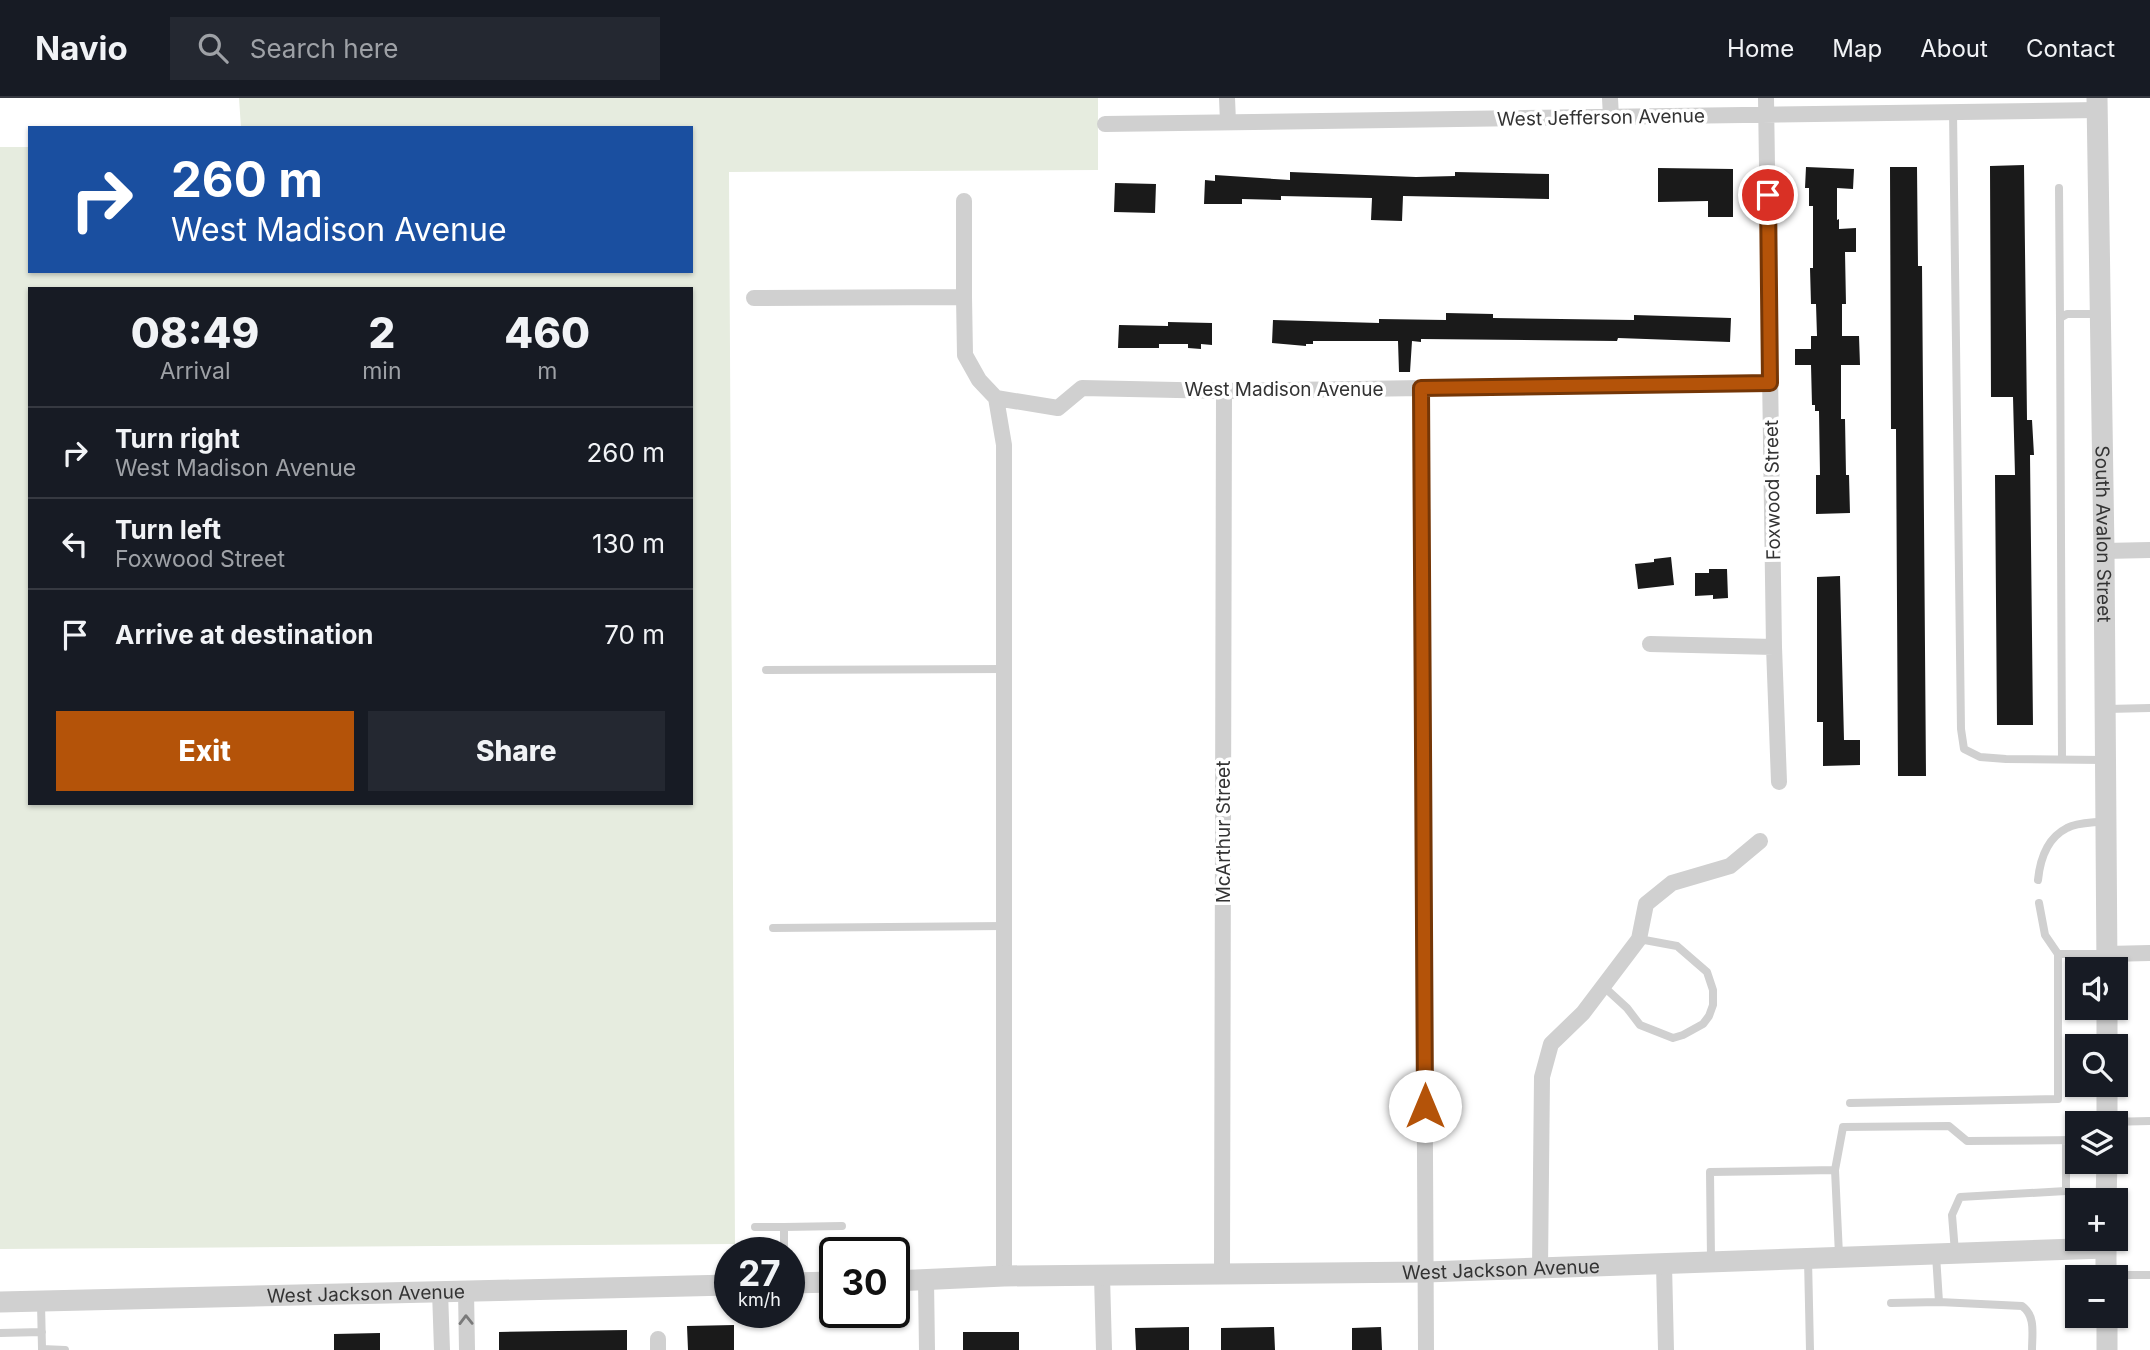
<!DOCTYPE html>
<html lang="en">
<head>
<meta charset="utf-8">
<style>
  body { margin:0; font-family:Inter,sans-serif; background:#242831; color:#f1f3f6; height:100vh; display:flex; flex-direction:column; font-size:26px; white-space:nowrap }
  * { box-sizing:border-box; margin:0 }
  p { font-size:23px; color:#9ea1a6 }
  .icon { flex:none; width:38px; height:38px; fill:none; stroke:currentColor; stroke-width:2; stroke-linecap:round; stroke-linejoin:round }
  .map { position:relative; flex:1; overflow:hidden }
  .side { position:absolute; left:28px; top:189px; width:665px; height:518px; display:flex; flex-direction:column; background:#171b24; border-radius:0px; box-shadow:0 2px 5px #0004 }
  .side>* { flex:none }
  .guide { position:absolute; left:28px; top:28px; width:665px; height:147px; border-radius:0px; box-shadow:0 2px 5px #0004; background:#1a4fa0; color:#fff; overflow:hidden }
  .tools { position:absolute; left:2065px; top:859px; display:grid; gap:14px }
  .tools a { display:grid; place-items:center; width:63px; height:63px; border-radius:0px; background:#171b24; box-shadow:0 2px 5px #0004; font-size:35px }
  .speed { position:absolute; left:714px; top:1139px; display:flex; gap:14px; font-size:35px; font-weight:700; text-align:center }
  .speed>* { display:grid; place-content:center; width:91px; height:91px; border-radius:50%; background:#171b24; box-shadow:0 2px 5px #0004; line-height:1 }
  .speed small { font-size:18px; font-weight:400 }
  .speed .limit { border:4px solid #111; border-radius:10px; background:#fff; color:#111 }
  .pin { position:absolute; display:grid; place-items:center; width:60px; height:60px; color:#fff; margin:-30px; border:4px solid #fff; border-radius:50%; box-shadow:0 2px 7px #0007 }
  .me { position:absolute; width:77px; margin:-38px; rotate:0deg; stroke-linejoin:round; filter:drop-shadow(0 0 5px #0008) }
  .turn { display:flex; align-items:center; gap:24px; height:147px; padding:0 28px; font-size:32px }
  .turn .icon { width:91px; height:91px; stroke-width:2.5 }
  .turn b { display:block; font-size:49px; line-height:60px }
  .eta { display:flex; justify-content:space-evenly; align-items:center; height:119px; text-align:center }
  .eta b { font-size:42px; font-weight:800; line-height:49px }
  .button { display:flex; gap:14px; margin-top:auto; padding:14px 28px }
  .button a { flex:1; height:80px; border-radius:0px; background:#b45309; color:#fff; font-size:28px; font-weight:800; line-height:80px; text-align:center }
  .button a+a { background:#242831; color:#f1f3f6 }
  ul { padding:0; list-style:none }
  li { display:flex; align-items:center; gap:21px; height:91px; padding:0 28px; border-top:2px solid #363941 }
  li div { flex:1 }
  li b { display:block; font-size:26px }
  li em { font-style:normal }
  header { display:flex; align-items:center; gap:42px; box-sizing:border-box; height:98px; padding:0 35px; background:#171b24; border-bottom:2px solid #363941 }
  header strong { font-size:33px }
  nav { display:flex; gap:38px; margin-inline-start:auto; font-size:24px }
  .search { width:490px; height:63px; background:#242831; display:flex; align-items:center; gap:18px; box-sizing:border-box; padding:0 24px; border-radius:0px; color:#9ea1a6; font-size:26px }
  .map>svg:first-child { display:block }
  .green { fill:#e6ecdf; fill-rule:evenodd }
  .building { fill:#1a1a1a }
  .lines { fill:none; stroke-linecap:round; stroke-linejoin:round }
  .service { stroke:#d0d0d0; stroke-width:8 }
  .minor { stroke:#d0d0d0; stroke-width:16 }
  .tertiary { stroke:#d0d0d0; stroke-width:21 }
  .oneway { stroke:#7a7a7a }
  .route-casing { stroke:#753606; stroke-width:18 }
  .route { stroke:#b45309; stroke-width:12 }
  .labels { text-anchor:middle; stroke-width:7; stroke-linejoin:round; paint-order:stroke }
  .street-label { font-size:19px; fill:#333; stroke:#fff }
</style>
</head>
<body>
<header>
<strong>Navio</strong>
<div class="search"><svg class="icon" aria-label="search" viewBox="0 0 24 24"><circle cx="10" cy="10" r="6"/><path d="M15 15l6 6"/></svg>Search here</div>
<nav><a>Home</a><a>Map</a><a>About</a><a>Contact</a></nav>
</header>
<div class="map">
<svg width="2150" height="1252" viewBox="0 0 2150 1252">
  <rect width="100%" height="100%" fill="#fff"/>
  <path class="green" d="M 239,0 L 1098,0 L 1098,72 L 729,74 L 735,1146 L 0,1151 L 0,49 L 30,49 L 30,173 L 691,173 L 691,30 L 241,30 ZM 30,191 L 691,191 L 691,705 L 30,705 Z"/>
  <path class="building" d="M 2024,67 L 2027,322 L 2032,322 L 2034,357 L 2030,357 L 2033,627 L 1997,627 L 1995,377 L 2015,377 L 2013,299 L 1991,299 L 1990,68 Z
    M 1806,69 L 1854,71 L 1853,91 L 1837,90 L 1837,122 L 1839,121 L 1839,131 L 1856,130 L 1856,154 L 1845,154 L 1846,206 L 1842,206 L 1842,238 L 1859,238 L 1860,267 L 1841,267 L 1841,321 L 1845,321 L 1846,377 L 1849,377 L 1850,415 L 1816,416 L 1816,377 L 1820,377 L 1819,313 L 1815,313 L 1815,307 L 1812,307 L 1811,267 L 1795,267 L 1795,251 L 1811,251 L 1811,238 L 1817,238 L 1816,206 L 1811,206 L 1810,170 L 1813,170 L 1813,108 L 1809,108 L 1809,90 L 1805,90 Z
    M 1890,69 L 1917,69 L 1918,168 L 1922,168 L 1926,678 L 1898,678 L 1896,331 L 1891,331 Z
    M 1658,70 L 1733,71 L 1733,119 L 1708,119 L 1708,103 L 1658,104 Z
    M 1290,74 L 1416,79 L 1455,78 L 1455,74 L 1549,76 L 1549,101 L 1403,98 L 1402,123 L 1371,122 L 1372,100 L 1281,98 L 1281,102 L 1242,101 L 1242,106 L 1204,106 L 1205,82 L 1215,83 L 1215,77 L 1290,82 Z
    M 1115,85 L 1156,86 L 1155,115 L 1114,114 Z
    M 1446,215 L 1493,216 L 1493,220 L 1634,222 L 1634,217 L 1731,220 L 1730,244 L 1618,240 L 1617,243 L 1421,241 L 1421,244 L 1412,243 L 1410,274 L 1399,274 L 1398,243 L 1313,243 L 1313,246 L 1306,246 L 1306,248 L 1272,245 L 1273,222 L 1379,225 L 1379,221 L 1446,222 Z
    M 1168,224 L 1212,225 L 1212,247 L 1201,246 L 1201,251 L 1188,250 L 1188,246 L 1159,246 L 1159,250 L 1118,250 L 1119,227 L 1168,228 Z
    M 1671,459 L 1674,487 L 1638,491 L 1635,466 L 1654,464 L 1654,461 Z
    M 1709,471 L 1727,471 L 1728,500 L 1713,501 L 1713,497 L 1695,498 L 1695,475 L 1709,475 Z
    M 1840,478 L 1844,642 L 1860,642 L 1860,667 L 1823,668 L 1823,624 L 1817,624 L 1817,479 Z
    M 734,1227 L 734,1252 L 688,1252 L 687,1228 Z
    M 1189,1229 L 1189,1252 L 1136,1252 L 1135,1230 Z
    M 1274,1229 L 1275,1252 L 1221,1252 L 1221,1230 Z
    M 1381,1229 L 1382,1252 L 1352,1252 L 1352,1230 Z
    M 627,1232 L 627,1252 L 499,1252 L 499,1234 Z
    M 963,1234 L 1019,1234 L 1019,1252 L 963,1252 Z
    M 380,1235 L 380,1252 L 334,1252 L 334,1236 Z"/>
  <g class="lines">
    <path class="service" d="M 1953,14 L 1961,631 L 1964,651 L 1980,659 L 2006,661 L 2103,662
      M 2059,90 L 2060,220
      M 766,572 L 1005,571
      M 2107,611 L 2150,610
      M 2062,661 L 2060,220 L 2067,216 L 2098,216
      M 2038,782 C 2040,762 2047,740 2067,730 C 2077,724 2094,725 2106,723
      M 2039,805 L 2045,837 L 2058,856
      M 773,830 L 1005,828
      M 1603,888 L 1627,910 L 1640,927 L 1673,940 L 1683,937 L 1703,926 L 1709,918 L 1713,907 L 1713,892 L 1707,874 L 1677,848 L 1639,841
      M 1850,1005 L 2058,1001 L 2058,856 L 2104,856
      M 2107,1024 L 2150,1023
      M 1835,1072 L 1839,1157
      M 755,1129 L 784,1129
      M 1955,1154 L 1952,1117 L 1960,1099 L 2066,1093 L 2066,1042
      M 784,1155 L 784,1129 L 842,1128
      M 1936,1157 L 1939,1204 L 2022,1208 C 2036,1218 2032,1236 2032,1252
      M 1711,1161 L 1710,1074 L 1835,1072 L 1843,1029 L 1949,1028 L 1967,1043 L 2077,1042
      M 1808,1161 L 1810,1252
      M 2107,1177 L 2150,1177
      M 41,1205 L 42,1251 L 65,1252
      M 1891,1205 L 1939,1204
      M 0,1235 L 42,1234"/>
    <path class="minor" d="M 1227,0 L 1228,24
      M 1610,0 L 1611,19
      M 1766,0 L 1774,549 L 1779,684
      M 1105,26 L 2097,12
      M 964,103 L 964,199
      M 754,200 L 964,199 L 965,257 L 979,282 L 996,300 L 1004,347 L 1004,1178
      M 1421,291 L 1426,1252
      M 996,300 L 1058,310 L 1082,290 L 1224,293 L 1770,285
      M 2104,453 L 2150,452
      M 1650,546 L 1774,549
      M 2107,856 L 2150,855
      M 1664,1166 L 1666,1252
      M 1540,1170 L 1542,979 L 1551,946 L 1583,915 L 1639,841 L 1646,806 L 1672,785 L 1730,768 L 1760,743
      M 1222,1175 L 1224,293
      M 1102,1178 L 1104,1252
      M 926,1182 L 927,1252
      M 440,1193 L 442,1252
      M 466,1193 L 467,1252
      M 658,1252 L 658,1241"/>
    <g class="tertiary">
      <path id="s1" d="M 2097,0 L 2104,453 L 2107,872"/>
      <path d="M 2107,948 L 2107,910"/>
      <path d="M 2107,1026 L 2107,987"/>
      <path d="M 2106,1102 L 2107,1064"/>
      <path d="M 2106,1141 L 2106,1180"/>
      <path id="s2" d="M 894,1183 L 1004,1178 L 1426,1174 L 2106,1150"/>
      <path d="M 789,1185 L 835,1184"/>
      <path id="s3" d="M 0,1204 L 730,1187"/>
      <path d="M 2107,1218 L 2107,1252"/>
    </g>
  </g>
  <defs><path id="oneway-chevron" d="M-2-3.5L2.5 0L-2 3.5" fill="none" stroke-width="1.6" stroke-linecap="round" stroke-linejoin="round" transform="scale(1.75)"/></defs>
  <use class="oneway" href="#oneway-chevron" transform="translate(466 1222) rotate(-91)"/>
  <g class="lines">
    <defs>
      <path id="route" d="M 1425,1008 L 1421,290 L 1770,285 L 1768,97"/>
    </defs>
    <use href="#route" class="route-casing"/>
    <use href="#route" class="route"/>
  </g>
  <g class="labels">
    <g class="street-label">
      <text transform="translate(1601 19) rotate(-1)" y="7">West Jefferson Avenue</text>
      <text x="1284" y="298">West Madison Avenue</text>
      <text transform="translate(1772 392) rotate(-91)" y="7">Foxwood Street</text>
      <text dy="7" stroke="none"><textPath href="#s1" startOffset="436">South Avalon Street</textPath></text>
      <text transform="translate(1223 734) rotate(-90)" y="7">McArthur Street</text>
      <text dy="7" stroke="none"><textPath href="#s2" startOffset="607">West Jackson Avenue</textPath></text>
      <text dy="7" stroke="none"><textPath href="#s3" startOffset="366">West Jackson Avenue</textPath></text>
    </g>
  </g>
</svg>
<div class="tools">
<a><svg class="icon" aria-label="sound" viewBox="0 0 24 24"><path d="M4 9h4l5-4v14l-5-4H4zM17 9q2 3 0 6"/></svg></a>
<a><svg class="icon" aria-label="search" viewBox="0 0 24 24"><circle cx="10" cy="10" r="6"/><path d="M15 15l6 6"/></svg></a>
<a><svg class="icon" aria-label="layers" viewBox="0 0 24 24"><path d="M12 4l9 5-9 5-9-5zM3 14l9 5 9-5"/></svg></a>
<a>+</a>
<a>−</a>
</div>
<div class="speed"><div>27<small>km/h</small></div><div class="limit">30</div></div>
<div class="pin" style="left:1768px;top:97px;background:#d93025"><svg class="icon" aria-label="arrive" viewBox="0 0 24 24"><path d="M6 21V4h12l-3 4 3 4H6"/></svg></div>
<svg class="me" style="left:1425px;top:1008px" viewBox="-20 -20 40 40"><circle r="19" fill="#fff"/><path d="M0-13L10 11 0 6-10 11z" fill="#b45309"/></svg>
<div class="guide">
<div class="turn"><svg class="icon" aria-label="right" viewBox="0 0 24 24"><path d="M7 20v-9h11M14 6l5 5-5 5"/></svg><div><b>260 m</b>West Madison Avenue</div></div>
</div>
<section class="side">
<div class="eta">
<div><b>08:49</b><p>Arrival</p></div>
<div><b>2</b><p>min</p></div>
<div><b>460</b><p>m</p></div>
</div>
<ul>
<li><svg class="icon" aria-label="right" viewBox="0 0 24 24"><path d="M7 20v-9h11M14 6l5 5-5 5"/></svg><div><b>Turn right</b><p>West Madison Avenue</p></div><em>260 m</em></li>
<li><svg class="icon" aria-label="left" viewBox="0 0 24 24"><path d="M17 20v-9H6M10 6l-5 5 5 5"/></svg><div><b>Turn left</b><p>Foxwood Street</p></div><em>130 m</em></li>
<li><svg class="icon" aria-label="arrive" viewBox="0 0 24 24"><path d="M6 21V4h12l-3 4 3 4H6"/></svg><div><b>Arrive at destination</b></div><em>70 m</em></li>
</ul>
<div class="button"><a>Exit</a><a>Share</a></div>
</section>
</div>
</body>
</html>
